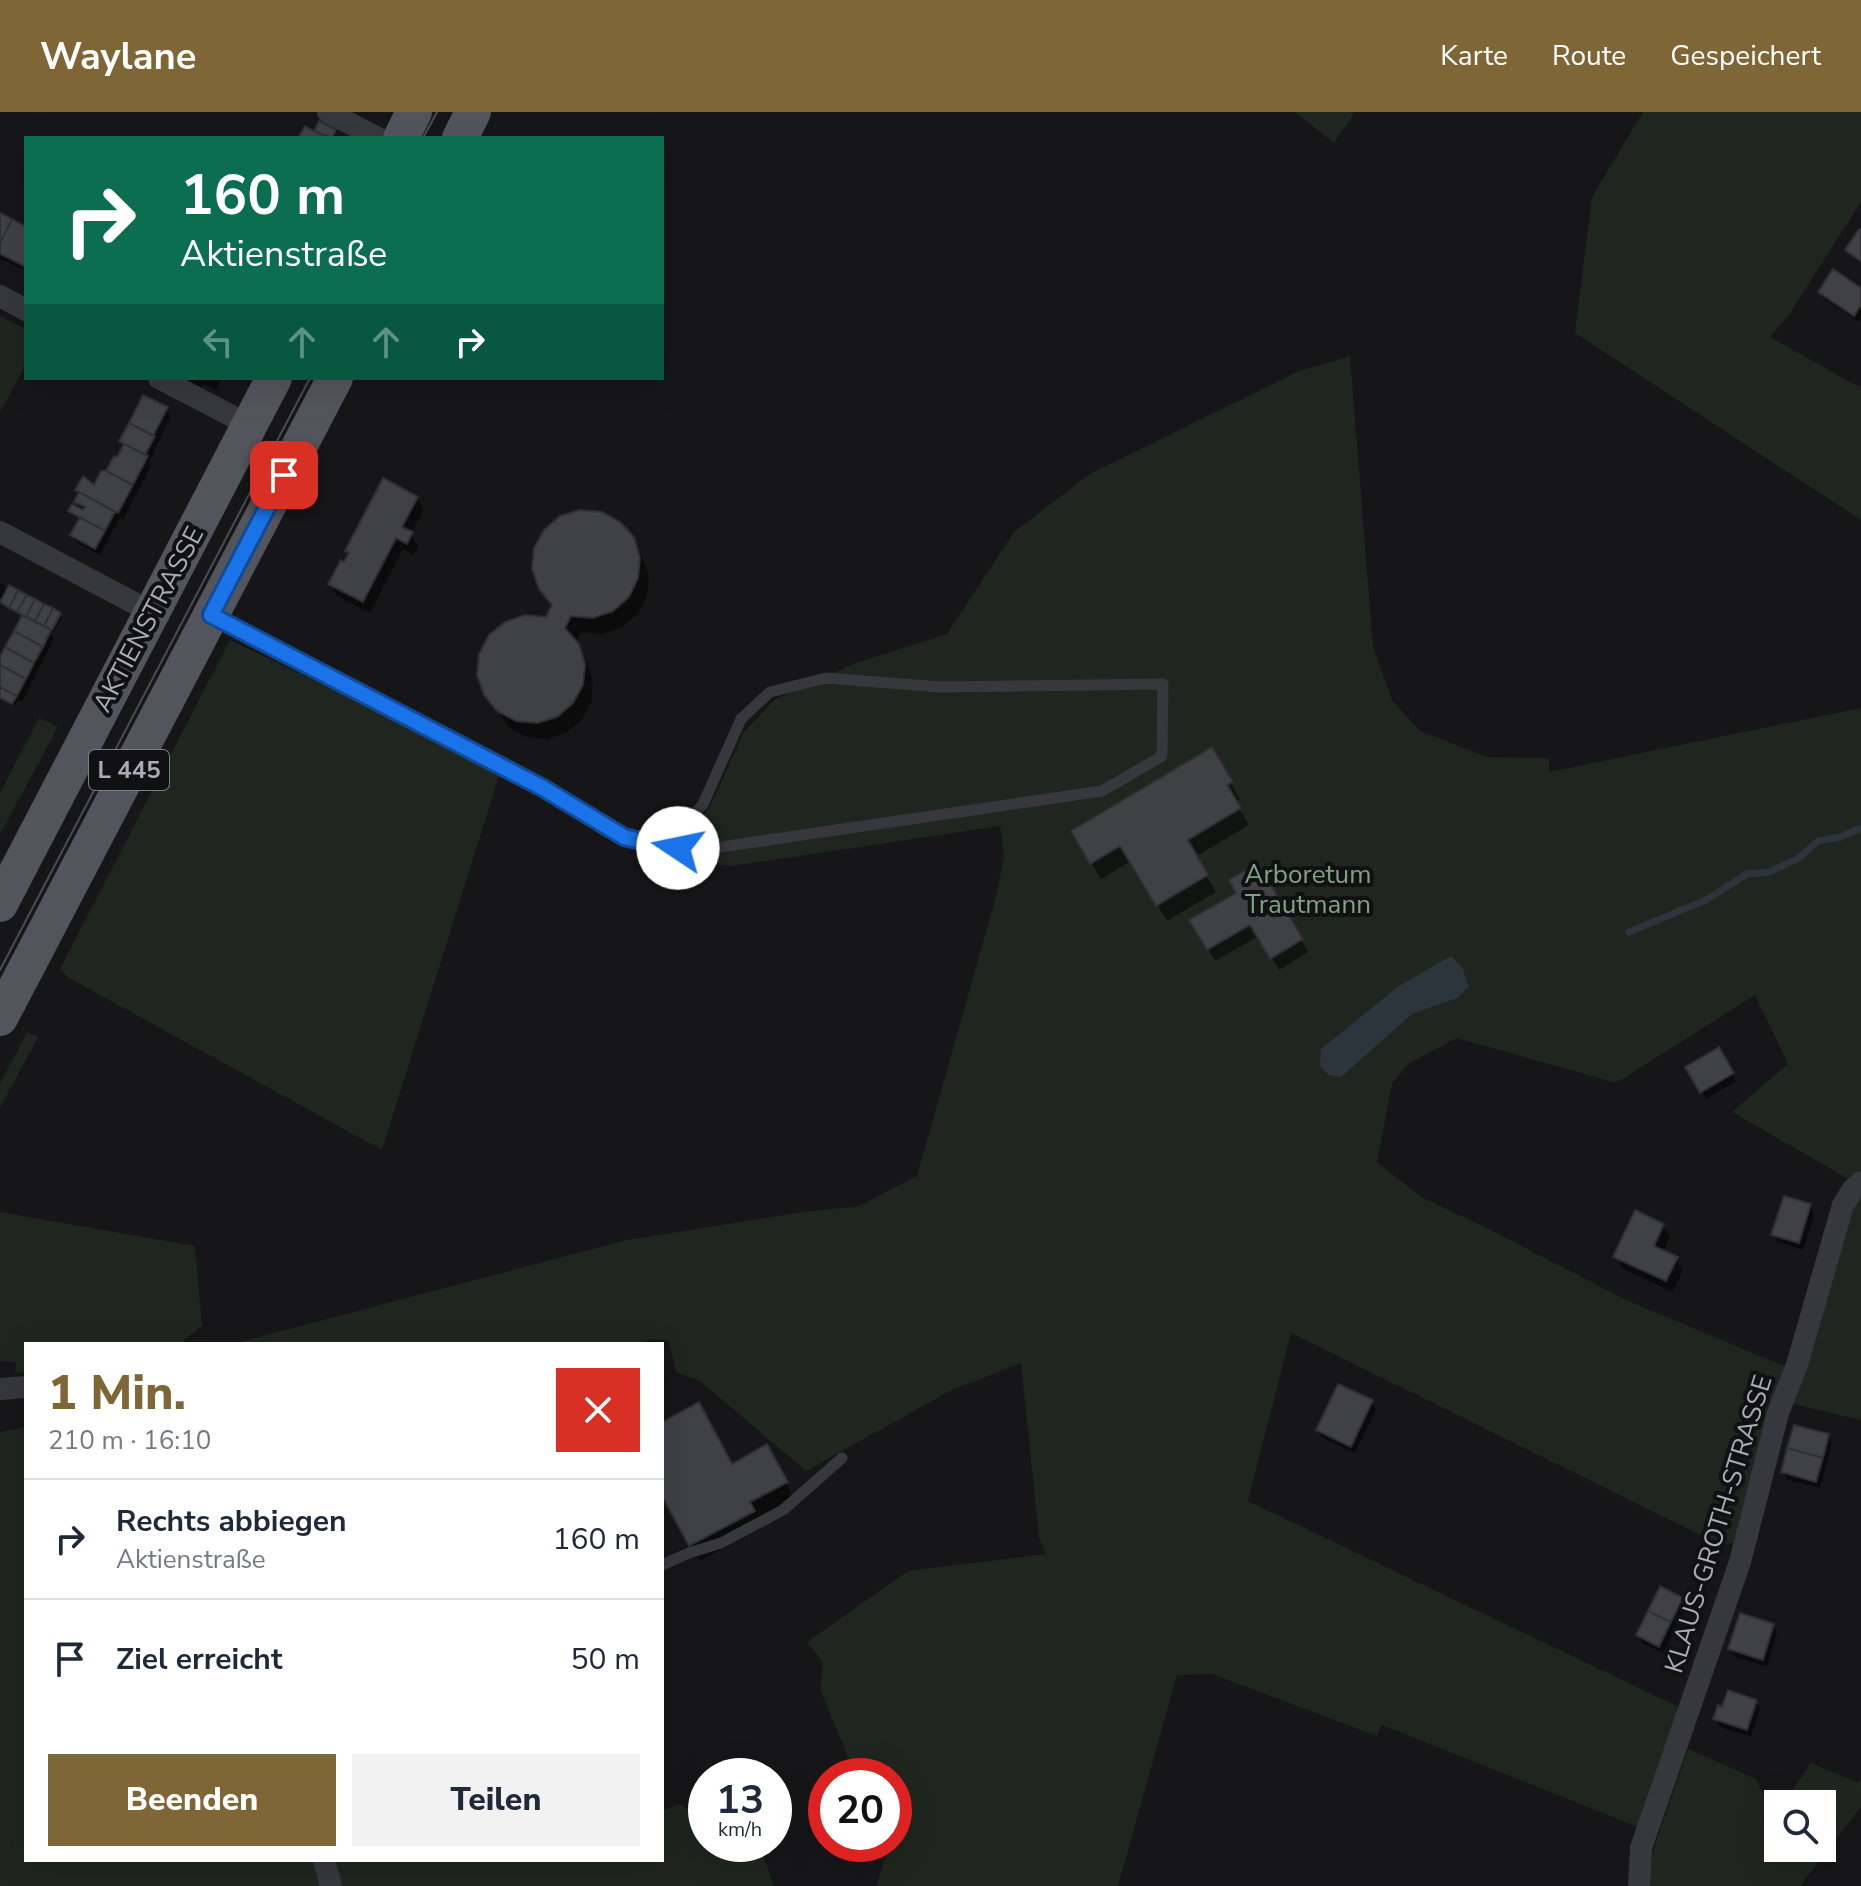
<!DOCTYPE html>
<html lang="de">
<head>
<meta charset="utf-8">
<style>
  body { margin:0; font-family:"Nunito Sans",sans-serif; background:#f2f2f3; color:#1f2937; height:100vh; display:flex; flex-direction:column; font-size:30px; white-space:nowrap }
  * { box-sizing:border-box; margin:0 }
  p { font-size:26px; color:#747a83 }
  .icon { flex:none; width:44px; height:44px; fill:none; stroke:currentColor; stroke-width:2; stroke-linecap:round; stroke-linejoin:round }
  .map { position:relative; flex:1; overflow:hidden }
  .side { position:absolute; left:24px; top:1230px; width:640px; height:520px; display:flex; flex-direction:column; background:#fff; border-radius:0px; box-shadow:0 8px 32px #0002 }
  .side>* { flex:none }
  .banner { position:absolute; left:24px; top:24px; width:640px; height:244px; border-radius:0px; box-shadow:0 8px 32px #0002; background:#0b6e4f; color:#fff; overflow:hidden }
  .controls { position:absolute; left:1764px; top:1678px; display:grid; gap:16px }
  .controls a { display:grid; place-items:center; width:72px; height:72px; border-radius:0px; background:#fff; box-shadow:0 8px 32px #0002; font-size:40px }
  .speed { position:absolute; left:688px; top:1646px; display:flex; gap:16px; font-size:40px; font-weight:700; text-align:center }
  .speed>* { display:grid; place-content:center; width:104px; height:104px; border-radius:50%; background:#fff; box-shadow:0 8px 32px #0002; line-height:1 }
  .speed small { font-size:20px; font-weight:400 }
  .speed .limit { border:12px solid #d22; background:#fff; color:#111 }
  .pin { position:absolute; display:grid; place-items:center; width:68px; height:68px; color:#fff; margin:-34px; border-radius:16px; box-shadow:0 4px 12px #0006 }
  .me { position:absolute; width:88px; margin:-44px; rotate:281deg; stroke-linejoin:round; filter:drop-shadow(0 0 6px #0008) }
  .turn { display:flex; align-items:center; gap:28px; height:168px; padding:0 24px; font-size:36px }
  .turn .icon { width:104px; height:104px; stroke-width:2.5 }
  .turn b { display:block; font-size:56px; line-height:68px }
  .lanes { display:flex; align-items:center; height:76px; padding:0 24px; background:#0003; justify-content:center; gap:40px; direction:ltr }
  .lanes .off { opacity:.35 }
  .round { display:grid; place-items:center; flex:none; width:84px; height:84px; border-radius:0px; background:#f2f2f3 }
  .headline { display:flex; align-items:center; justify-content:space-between; height:136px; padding:0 24px }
  h1 { font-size:48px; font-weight:800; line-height:60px; color:#7e6636 }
  .primary-button { display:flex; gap:16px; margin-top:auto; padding:16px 24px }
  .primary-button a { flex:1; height:92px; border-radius:0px; background:#7e6636; color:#fff; font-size:32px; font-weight:800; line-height:92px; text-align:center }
  .primary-button a+a { background:#f2f2f3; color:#1f2937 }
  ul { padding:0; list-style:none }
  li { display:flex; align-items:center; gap:24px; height:120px; padding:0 24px; border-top:2px solid #e0e1e3 }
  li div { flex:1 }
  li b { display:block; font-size:30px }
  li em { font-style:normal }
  header { display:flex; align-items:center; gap:48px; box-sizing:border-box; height:112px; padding:0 40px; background:#7e6636; color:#fff }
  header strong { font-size:38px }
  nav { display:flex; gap:44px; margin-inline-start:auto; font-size:28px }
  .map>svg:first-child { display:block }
  .green { fill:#1e261f }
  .water { fill:#2c353c }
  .shadow { fill:#0007 }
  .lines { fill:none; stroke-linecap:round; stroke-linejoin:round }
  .stream { stroke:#2c353c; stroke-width:7 }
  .building { fill:#404145; stroke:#303034; stroke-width:2 }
  .lane { stroke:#37383d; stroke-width:11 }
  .street { stroke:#37383d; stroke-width:22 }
  .primary { stroke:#53555c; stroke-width:36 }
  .tram { stroke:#4a4c52; stroke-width:2 }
  .route-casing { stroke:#114b97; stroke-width:20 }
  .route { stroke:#1a73e8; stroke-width:14 }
  .labels { text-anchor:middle; stroke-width:8; stroke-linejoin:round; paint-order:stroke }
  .shield { fill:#111113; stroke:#7b7e86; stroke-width:2 }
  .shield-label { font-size:24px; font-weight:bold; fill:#a8adb8 }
  .street-label { font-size:26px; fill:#a8adb8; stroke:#111113 }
  .park-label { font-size:26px; fill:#7fa381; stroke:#111113 }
</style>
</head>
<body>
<header>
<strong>Waylane</strong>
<nav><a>Karte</a><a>Route</a><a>Gespeichert</a></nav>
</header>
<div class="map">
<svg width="1861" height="1774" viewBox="0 0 1861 1774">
  <rect width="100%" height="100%" fill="#161618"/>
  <path class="green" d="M 1295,0 L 1355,0 L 1334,31 Z
    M 1643,0 L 1861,0 L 1861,90 L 1788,204 L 1770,225 L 1861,276 L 1861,408 L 1575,221 L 1592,85 Z
    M 0,204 L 26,217 L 26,252 L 0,301 Z
    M 1350,244 L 1373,535 L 1392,588 L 1420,619 L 1487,645 L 1549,646 L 1549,660 L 1861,596 L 1861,1061 L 1847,1066 L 1732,1000 L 1788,952 L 1755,883 L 1616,971 L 1457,926 L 1408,952 L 1392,972 L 1377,1050 L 1421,1085 L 1487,1116 L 1626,1188 L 1791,1257 L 1737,1430 L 1721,1433 L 1291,1221 L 1248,1389 L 1685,1598 L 1638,1715 L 1382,1613 L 1377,1624 L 1212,1562 L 1177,1563 L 1118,1774 L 876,1774 L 887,1741 L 883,1732 L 894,1732 L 894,1664 L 856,1664 L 820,1577 L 823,1550 L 807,1530 L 908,1459 L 1046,1442 L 1039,1426 L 1021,1251 L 952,1278 L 806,1359 L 700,1269 L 676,1260 L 669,1229 L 652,1227 L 638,1232 L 232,1232 L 627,1128 L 803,1100 L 859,1094 L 917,1064 L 997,781 L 1004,743 L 1000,714 L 731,754 L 648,745 L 691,723 L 713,688 L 744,620 L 774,588 L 856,551 L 947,522 L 1014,420 L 1090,362 L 1297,260 Z
    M 230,528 L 485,651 L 499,664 L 382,1038 L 69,866 L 60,857 Z
    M 39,606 L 58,615 L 0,722 L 0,681 Z
    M 27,920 L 38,925 L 0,996 L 0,972 Z
    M 1861,1078 L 1861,1308 L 1789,1291 L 1847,1103 Z
    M 0,1100 L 195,1134 L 202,1214 L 184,1228 L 184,1232 L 26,1232 L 26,1260 L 15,1261 L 16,1250 L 0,1249 Z
    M 26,1315 L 26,1748 L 662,1748 L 662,1699 L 679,1692 L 706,1707 L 706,1732 L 759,1732 L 774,1774 L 0,1774 L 0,1320 Z
    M 1688,1637 L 1756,1667 L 1774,1704 L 1778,1699 L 1778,1736 L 1822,1736 L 1822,1692 L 1783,1692 L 1811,1651 L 1858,1671 L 1861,1667 L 1861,1695 L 1800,1774 L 1648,1774 L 1646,1759 Z"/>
  <path class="water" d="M 1451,844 L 1462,855 L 1469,875 L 1457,886 L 1412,902 L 1341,965 L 1329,963 L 1320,954 L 1321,937 L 1399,874 Z"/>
  <path class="shadow" d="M 0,103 L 26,117 L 26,160 L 0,146 Z
    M 1861,179 L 1861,207 L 1859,210 L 1824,187 L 1820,180 Z
    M 185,266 L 222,266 L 216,278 L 203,272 L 200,278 Z
    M 166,297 L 171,304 L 149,350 L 151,354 L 123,408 L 120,406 L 100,443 L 77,431 L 72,423 L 80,409 L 70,399 L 82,400 L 76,390 L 80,383 L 77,378 L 94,376 L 117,348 L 125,335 L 121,329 Z
    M 417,386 L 424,398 L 411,422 L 418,434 L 414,443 L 403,437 L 370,501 L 337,484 L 330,472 L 350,443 L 347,439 Z
    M 632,427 L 642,444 L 649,464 L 647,484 L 638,502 L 622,515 L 603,522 L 581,520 L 575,530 L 587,550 L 593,570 L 591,590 L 582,608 L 566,621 L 547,627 L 527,625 L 509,616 L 485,582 L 547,507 L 553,497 L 540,476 Z
    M 0,471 L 62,506 L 54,520 L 49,518 L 54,527 L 22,590 L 18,588 L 14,594 L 0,587 L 0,550 L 24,504 L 0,492 Z
    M 1211,637 L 1240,687 L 1235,690 L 1249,713 L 1195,745 L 1216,780 L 1167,809 L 1131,749 L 1101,767 L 1073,720 Z
    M 1258,754 L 1308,840 L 1279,858 L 1259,824 L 1215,849 L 1192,809 L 1239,781 Z
    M 1718,938 L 1736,969 L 1706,987 L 1688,955 Z
    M 1810,1094 L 1815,1102 L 1803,1138 L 1778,1130 L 1774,1122 Z
    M 1663,1113 L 1670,1125 L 1663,1140 L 1676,1146 L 1683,1159 L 1673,1180 L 1623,1157 L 1616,1145 Z
    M 1372,1290 L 1376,1298 L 1355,1341 L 1323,1326 L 1318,1318 Z
    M 662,1312 L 731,1354 L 776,1351 L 795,1388 L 758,1407 L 762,1416 L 700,1449 L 662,1380 Z
    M 1828,1323 L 1832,1331 L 1820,1376 L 1787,1368 L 1783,1360 Z
    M 1682,1487 L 1686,1495 L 1663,1541 L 1642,1531 L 1638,1523 Z
    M 1773,1513 L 1777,1521 L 1767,1555 L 1735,1545 L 1730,1537 Z
    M 1756,1590 L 1760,1597 L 1751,1625 L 1720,1615 L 1715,1607 Z"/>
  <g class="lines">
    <path class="stream" d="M 1629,820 L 1706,788 L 1747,762 L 1769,760 L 1799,746 L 1818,729 L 1840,725 L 1861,716"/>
  </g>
  <path class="building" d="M 319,9 L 336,18 L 332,26 L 314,19 Z
    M 305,14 L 314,19 L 329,26 L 298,26 Z
    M 0,101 L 12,107 L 0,131 Z
    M 12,107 L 26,115 L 26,155 L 0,142 L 0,131 Z
    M 1859,117 L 1861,118 L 1861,149 L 1845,138 Z
    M 1833,157 L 1861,176 L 1861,193 L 1854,204 L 1818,180 Z
    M 143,283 L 168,295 L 153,324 L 129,311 Z
    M 129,311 L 155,324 L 145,343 L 119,329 Z
    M 124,332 L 148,344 L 133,373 L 106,359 L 114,344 L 117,345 Z
    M 101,359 L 106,359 L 133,373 L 118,401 L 75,378 L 83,364 L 94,373 Z
    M 383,366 L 418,385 L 402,415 L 413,420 L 407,432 L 396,426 L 363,490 L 328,472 L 341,448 L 344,450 L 349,441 L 345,439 Z
    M 79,380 L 115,400 L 105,419 L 68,399 L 72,392 L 83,398 L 85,395 L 74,390 Z
    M 580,398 L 602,400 L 620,410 L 634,425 L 640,446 L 638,466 L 629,485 L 613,499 L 593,506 L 571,504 L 565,516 L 579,532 L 585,552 L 583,573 L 573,591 L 557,605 L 537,611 L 516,609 L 497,599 L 484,583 L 477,563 L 479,542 L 489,523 L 505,510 L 525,503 L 546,505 L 552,493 L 539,477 L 532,457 L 534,436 L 544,418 L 560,404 Z
    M 80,405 L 105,419 L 95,437 L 70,423 Z
    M 9,473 L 18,478 L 9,496 L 0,490 Z
    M 18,478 L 27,483 L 17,500 L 9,496 Z
    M 27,483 L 35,487 L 26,505 L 17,500 Z
    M 35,487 L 44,492 L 35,509 L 26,505 Z
    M 44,492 L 53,496 L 44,514 L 35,509 Z
    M 53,496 L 61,501 L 52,518 L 44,514 Z
    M 22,503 L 51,518 L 43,535 L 14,519 Z
    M 14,519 L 43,535 L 34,551 L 5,535 Z
    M 5,535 L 34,551 L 26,567 L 0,553 L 0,545 Z
    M 0,553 L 26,567 L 17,584 L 0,575 Z
    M 0,575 L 17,584 L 12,592 L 0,586 Z
    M 1212,635 L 1233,670 L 1227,673 L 1241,696 L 1188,728 L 1208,763 L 1156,794 L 1120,734 L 1090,752 L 1071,719 Z
    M 1258,751 L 1303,827 L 1270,847 L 1250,813 L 1207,838 L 1189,808 L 1236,781 L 1229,768 Z
    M 1719,935 L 1734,961 L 1700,981 L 1685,955 Z
    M 1784,1084 L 1811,1092 L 1799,1131 L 1771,1123 Z
    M 1635,1098 L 1664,1112 L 1654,1134 L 1678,1145 L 1666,1169 L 1613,1145 Z
    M 1338,1272 L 1373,1288 L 1351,1335 L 1316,1318 Z
    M 699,1290 L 732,1352 L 767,1332 L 788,1370 L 750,1390 L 755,1399 L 689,1434 L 662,1384 L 662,1310 Z
    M 1794,1313 L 1829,1322 L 1823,1346 L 1787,1336 Z
    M 1787,1336 L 1823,1346 L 1816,1370 L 1781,1360 Z
    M 1660,1474 L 1683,1486 L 1671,1510 L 1648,1499 Z
    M 1648,1499 L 1671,1510 L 1659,1535 L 1636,1523 Z
    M 1740,1501 L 1774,1512 L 1763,1548 L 1728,1537 Z
    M 1728,1578 L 1757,1588 L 1747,1618 L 1713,1607 L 1718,1593 L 1722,1595 Z"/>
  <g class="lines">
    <path class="lane" d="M 215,505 L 543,676 L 624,725 L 650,731 L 669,726 L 682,717 L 703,692 L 741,607 L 770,580 L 826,566 L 941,575 L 1163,572 L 1162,644 L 1102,679 L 700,738 L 678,736 L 669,726
      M 662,1453 L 689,1441 L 721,1431 L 783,1398 L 842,1346"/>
    <path class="street" d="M 328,0 L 378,26
      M 0,184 L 26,198
      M 159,266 L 249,313
      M 0,420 L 151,500
      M 0,1277 L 26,1275
      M 324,1748 L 331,1774
      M 1639,1774 L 1641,1736 L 1740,1450 L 1778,1301 L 1797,1253 L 1843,1093 L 1853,1077 L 1861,1070"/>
    <path class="primary" d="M 401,26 L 414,0
      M 460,26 L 473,0
      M 0,792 L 274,266
      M 0,906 L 335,266"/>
    <path class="tram" d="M 423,26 L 437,0
      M 0,858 L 310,266"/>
  </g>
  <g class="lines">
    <defs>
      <path id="route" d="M 284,363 L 211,503 L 543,676 L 624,725 L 650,731 L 669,726 L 678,736"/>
    </defs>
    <use href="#route" class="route-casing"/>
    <use href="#route" class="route"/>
  </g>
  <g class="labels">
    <rect class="shield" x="89" y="638" width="80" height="40" rx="6"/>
    <g class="shield-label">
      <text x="129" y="666">L 445</text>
    </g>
    <g class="street-label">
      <text transform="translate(148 507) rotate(-62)" y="9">AKTIENSTRASSE</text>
      <text transform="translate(1718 1412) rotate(-73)" y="9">KLAUS-GROTH-STRASSE</text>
    </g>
    <g class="park-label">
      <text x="1308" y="771">Arboretum<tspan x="1308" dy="30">Trautmann</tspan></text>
    </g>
  </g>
</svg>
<div class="controls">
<a><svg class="icon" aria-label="search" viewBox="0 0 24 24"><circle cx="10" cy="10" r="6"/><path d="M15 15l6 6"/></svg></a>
</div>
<div class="speed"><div>13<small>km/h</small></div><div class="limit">20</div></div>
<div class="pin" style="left:284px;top:363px;background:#d93025"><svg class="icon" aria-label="arrive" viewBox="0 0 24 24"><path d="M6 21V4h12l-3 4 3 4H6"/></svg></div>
<svg class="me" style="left:678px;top:736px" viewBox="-20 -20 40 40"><circle r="19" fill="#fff"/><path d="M0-13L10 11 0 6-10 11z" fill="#1a73e8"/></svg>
<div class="banner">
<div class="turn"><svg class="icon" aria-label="right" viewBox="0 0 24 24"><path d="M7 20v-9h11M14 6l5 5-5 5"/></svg><div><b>160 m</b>Aktienstraße</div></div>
<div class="lanes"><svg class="icon off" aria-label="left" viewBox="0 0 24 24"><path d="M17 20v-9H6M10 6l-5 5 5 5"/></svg><svg class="icon off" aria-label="ahead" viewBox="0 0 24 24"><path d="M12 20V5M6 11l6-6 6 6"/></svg><svg class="icon off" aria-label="ahead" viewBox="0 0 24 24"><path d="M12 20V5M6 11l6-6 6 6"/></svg><svg class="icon" aria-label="right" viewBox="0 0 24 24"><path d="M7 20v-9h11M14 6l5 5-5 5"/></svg></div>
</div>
<section class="side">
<div class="headline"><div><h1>1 Min.</h1><p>210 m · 16:10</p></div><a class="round" style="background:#d93025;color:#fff"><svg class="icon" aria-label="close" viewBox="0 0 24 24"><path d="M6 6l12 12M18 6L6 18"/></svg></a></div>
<ul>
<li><svg class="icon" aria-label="right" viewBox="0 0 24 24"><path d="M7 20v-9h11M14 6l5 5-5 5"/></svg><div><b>Rechts abbiegen</b><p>Aktienstraße</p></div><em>160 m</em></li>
<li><svg class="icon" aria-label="arrive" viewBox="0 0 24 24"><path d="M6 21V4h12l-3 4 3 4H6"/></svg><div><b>Ziel erreicht</b></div><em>50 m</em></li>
</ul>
<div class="primary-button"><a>Beenden</a><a>Teilen</a></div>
</section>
</div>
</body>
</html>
